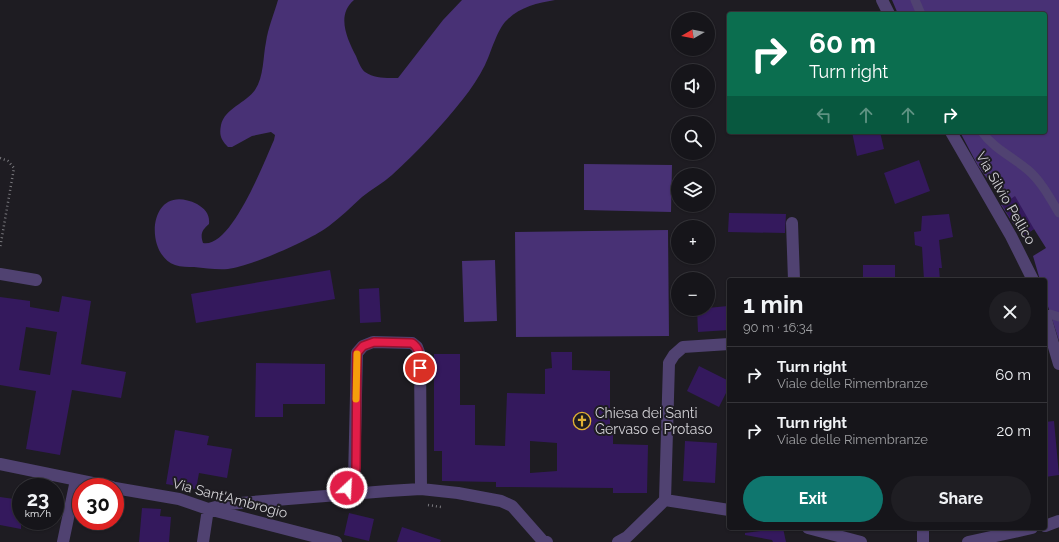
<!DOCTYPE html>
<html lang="en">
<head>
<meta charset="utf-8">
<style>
  body { margin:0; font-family:Raleway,sans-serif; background:#1f1e23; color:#f1f3f6; height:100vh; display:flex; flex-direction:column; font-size:15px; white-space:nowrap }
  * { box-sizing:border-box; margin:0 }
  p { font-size:13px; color:#9e9fa2 }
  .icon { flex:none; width:22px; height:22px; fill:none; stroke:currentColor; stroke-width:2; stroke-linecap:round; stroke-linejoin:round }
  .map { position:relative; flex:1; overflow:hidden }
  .details { position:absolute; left:727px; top:278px; width:320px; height:252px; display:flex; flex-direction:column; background:#16151a; border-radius:4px; box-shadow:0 1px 3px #0004,0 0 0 1px #353439 }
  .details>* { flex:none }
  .hud { position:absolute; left:727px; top:12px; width:320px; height:122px; border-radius:4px; box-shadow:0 1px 3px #0004,0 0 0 1px #353439; background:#0b6e4f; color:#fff; overflow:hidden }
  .needle { width:26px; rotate:261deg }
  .controls { position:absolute; left:671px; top:12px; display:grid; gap:8px }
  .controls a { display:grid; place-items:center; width:44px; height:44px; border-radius:50%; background:#16151a; box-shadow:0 1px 3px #0004,0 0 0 1px #353439; font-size:20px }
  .speed { position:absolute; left:12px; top:478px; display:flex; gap:8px; font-size:20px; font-weight:700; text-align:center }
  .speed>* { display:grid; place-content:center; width:52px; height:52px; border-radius:50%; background:#16151a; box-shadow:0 1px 3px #0004,0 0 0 1px #353439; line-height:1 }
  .speed small { font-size:10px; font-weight:400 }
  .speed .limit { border:6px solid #d22; background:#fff; color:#111 }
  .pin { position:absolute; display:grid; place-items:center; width:34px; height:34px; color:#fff; margin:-17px; border:2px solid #fff; border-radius:50%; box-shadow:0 1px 4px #0007 }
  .me { position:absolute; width:44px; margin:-22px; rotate:25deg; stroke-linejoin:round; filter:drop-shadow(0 0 3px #0008) }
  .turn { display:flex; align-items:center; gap:14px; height:84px; padding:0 16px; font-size:18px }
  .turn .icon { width:52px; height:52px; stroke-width:2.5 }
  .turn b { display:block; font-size:28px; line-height:34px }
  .lanes { display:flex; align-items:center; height:38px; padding:0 16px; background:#0003; justify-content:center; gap:20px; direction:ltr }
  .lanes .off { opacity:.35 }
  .round { display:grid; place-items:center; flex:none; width:42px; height:42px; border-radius:21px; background:#1f1e23 }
  .headline { display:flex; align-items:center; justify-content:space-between; height:68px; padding:0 16px }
  h1 { font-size:24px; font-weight:700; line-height:30px }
  .action { display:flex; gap:8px; margin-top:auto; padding:8px 16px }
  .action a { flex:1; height:46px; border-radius:24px; background:#0f766e; color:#fff; font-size:16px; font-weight:700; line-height:46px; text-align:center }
  .action a+a { background:#1f1e23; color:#f1f3f6 }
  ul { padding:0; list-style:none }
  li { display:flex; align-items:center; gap:12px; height:56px; padding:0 16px; border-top:1px solid #353439 }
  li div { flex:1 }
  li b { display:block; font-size:15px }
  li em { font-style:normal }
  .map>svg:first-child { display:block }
  .green { fill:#483175 }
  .building { fill:#34195d; fill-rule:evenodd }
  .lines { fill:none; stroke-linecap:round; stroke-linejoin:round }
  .path { stroke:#79787d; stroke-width:2.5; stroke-dasharray:1 3; stroke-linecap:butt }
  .lane { stroke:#504271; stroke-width:9 }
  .street { stroke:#504271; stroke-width:12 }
  .route-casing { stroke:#92132f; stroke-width:10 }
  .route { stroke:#e11d48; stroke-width:7 }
  .slow { stroke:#f59e0b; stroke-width:7 }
  .labels { text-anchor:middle; stroke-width:4; stroke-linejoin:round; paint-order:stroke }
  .street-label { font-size:14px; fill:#d2d1d5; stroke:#1e1c22 }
  .poi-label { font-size:14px; fill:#d2d1d5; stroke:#1e1c22; text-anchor:start }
</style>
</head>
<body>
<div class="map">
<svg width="1059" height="542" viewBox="0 0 1059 542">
  <rect width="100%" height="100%" fill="#1e1c22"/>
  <path class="green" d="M 278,0 L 354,0 C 336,15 347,39 356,56 C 358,61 361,69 365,72 C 375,79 387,78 398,78 L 443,20 L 462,0 L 555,0 C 537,3 520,7 507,20 C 497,29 491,53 485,65 C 479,77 471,89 463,99 C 442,126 417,152 392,175 C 383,183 372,189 362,197 C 351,207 341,217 329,226 C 311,240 251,266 228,269 C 217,270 205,268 194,267 C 188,267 181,267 175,265 C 143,254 148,180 197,204 C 205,209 210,214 209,224 C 202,230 200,234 203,243 C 231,249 264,162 274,140 L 275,135 L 271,132 L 252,136 L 232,147 L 228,147 C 221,140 219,135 221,125 C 225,108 246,103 255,90 C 264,77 263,56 266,42 C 268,28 274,14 278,0 Z
    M 892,0 L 1059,0 L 1059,341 L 1045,297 L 1045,280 L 1040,280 L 1033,256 L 1046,248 L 1034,229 L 1022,237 L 1001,205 L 1005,203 L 978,166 L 960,132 L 1045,132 L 1045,14 L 898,14 Z
    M 584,164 L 672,165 L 671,212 L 584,210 Z
    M 668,230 L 669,336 L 516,337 L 515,232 Z
    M 495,260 L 497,321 L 464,322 L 462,261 Z"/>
  <path class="building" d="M 852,132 L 880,132 L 884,149 L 857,156 Z
    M 919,160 L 930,191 L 895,204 L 884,173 Z
    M 1015,196 L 1034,229 L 1022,237 L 1002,205 Z
    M 729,213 L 786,214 L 785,233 L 728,232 Z
    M 949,214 L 953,237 L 939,240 L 942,268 L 939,268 L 940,280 L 924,280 L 922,247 L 915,245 L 914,232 L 921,231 L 922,216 Z
    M 863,265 L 895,265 L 895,280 L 863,280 Z
    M 330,270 L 335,299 L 196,323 L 191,294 Z
    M 379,288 L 381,322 L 360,323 L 359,289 Z
    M 62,296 L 91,301 L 81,364 L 126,372 L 121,398 L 72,390 L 60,455 L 26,449 L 36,391 L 0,385 L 0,297 L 30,301 L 30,307 L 59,312 ZM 26,327 L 57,332 L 50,375 L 19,370 Z
    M 728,306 L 729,330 L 698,332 L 697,309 Z
    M 551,352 L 572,352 L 572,370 L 610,371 L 610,429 L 613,430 L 613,444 L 648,445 L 647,493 L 613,493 L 613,488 L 496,487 L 496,482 L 442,481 L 442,451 L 434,451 L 434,354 L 460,354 L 460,405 L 475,405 L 475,445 L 505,446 L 507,393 L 545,394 L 545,369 L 552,368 ZM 530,441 L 557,443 L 557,471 L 530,473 Z
    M 256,363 L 325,364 L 325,404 L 283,404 L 283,417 L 255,417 Z
    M 699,366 L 729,381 L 729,387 L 719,407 L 687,391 Z
    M 1054,421 L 1059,475 L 1045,477 L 1045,422 Z
    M 175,430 L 209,436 L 207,445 L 232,449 L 227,478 L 199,473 L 196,489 L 166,484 Z
    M 685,441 L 717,443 L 715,483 L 683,481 Z
    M 0,497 L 21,500 L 21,529 L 0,525 Z
    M 142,508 L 161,509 L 160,516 L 171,517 L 169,542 L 139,542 Z
    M 349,513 L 374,519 L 369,541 L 344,535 Z
    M 402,527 L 441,540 L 440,542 L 397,542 Z
    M 783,528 L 786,542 L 773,542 L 772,540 L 745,535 L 745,533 Z"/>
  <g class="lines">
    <path class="path" d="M 0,158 L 8,161 L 14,168 L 0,248
      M 428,505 L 441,507"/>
    <path class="lane" d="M 915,0 L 921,14
      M 982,132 C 994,149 1013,157 1028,170 C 1041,181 1050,198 1059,213
      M 1050,314 L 1059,317"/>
    <path class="street" d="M 882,0 L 889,14
      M 951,132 L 1011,236 L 1033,280
      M 792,223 L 794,280
      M 0,274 L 36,280
      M 1045,316 L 1059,364
      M 0,464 L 112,487
      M 115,488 L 179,499 L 208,509 L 336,542
      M 338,495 L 347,488 L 354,479 L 357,353 L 363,346 L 373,342 L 412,343 L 417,347 L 420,355 L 421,489
      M 665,500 L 669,363 L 674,355 L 683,347 L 729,344
      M 1045,526 L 1059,521
      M 808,528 L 861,542
      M 63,542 L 76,480
      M 203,542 L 208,509 L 227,504 L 388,491 L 421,489 L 458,493 L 501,501 L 512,506 L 542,540 L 547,542
      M 618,542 L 627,537 L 665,500 L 729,510
      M 923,542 L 923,528
      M 968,542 L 1032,528"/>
  </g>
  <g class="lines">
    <defs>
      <path id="route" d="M 347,488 L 354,479 L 356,468 L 357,353 L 363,346 L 374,342 L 412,343 C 421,349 420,358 420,368"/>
    </defs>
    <use href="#route" class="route-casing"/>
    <use href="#route" class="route"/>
    <path class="slow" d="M 356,399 L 357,354"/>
  </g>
  <defs>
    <symbol id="church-ring" viewBox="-11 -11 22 22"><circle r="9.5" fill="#1e1c22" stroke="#e0b034" stroke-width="1.5"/><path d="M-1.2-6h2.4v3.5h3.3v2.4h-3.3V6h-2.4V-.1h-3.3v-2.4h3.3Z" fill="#e0b034"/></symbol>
  </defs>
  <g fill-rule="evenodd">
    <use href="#church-ring" x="572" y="411" width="20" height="20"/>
  </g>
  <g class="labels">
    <g class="street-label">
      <text transform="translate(1006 198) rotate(60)" y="5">Via Silvio Pellico</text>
      <text transform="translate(230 498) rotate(15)" y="5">Via Sant'Ambrogio</text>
    </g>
    <g class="poi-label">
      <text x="595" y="418">Chiesa dei Santi<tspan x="595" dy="16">Gervaso e Protaso</tspan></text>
    </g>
  </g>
</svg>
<div class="controls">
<a><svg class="needle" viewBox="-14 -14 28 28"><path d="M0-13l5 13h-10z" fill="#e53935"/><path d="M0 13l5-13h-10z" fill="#9e9fa2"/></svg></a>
<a><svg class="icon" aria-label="sound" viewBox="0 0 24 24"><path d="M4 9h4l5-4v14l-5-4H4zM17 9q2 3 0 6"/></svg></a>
<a><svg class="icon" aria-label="search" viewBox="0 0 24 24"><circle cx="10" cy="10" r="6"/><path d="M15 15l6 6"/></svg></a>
<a><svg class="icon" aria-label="layers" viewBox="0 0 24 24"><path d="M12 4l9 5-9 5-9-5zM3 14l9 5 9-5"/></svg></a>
<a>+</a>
<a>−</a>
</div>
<div class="speed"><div>23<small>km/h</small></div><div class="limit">30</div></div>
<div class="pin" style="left:420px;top:368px;background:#d93025"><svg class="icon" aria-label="arrive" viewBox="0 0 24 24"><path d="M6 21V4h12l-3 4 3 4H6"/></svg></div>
<svg class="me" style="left:347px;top:488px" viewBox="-20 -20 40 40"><circle r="17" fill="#e11d48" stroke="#fff" stroke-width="3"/><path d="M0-11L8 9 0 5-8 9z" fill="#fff"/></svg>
<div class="hud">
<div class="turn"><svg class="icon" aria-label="right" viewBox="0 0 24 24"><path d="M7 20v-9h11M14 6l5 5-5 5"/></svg><div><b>60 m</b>Turn right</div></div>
<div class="lanes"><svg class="icon off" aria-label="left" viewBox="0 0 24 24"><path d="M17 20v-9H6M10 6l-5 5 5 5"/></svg><svg class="icon off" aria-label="ahead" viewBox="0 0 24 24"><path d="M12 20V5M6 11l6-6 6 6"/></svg><svg class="icon off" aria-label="ahead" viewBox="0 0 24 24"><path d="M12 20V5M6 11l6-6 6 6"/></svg><svg class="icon" aria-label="right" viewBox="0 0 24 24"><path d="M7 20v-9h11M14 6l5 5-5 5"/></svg></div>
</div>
<section class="details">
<div class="headline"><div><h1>1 min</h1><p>90 m · 16:34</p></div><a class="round"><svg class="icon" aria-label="close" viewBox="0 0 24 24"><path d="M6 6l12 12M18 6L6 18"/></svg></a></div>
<ul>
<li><svg class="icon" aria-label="right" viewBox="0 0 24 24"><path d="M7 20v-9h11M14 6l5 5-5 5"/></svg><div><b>Turn right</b><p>Viale delle Rimembranze</p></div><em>60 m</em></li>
<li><svg class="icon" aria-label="right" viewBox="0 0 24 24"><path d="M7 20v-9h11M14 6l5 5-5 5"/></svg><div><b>Turn right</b><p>Viale delle Rimembranze</p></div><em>20 m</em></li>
</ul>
<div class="action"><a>Exit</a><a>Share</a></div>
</section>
</div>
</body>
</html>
